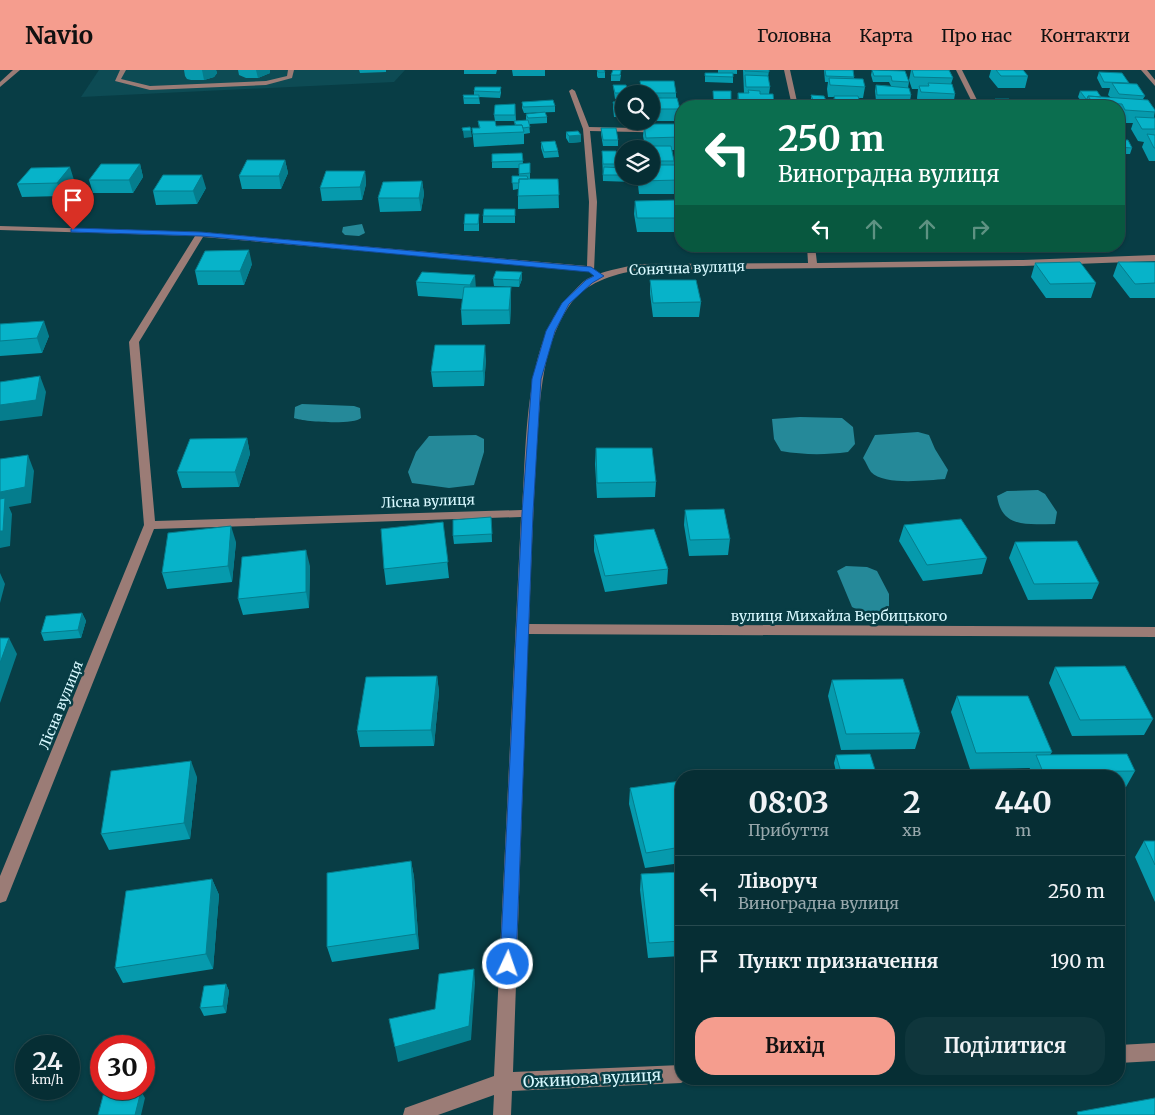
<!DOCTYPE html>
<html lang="uk">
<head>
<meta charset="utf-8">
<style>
  body { margin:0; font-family:Merriweather,serif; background:#0f363c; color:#f1f3f6; height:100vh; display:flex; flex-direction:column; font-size:19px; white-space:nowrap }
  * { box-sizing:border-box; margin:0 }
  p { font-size:16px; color:#98a8ac }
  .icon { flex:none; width:28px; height:28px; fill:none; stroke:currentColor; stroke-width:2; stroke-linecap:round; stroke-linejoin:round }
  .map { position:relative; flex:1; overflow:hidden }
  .drawer { position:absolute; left:675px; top:700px; width:450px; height:315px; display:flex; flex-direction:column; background:#062e34; border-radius:20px; box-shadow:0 1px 4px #0004,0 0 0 1px #274a4f }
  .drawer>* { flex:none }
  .hud { position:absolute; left:675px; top:30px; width:450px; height:152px; border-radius:20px; box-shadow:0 1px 4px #0004,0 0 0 1px #274a4f; background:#0b6e4f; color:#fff; overflow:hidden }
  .controls { position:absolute; left:615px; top:15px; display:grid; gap:10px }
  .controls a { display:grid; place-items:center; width:45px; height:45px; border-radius:50%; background:#062e34; box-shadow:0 1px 4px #0004,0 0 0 1px #274a4f; font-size:25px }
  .speed { position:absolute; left:15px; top:965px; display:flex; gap:10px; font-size:25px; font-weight:700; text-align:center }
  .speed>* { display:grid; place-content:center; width:65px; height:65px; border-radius:50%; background:#062e34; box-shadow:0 1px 4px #0004,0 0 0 1px #274a4f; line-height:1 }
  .speed small { font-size:12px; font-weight:400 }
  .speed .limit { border:8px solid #d22; background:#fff; color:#111 }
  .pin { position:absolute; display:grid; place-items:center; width:42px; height:42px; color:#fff; margin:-51px -21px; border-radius:50% 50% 50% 0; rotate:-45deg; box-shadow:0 0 5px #0007 }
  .pin .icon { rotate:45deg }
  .me { position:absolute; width:55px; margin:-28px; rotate:3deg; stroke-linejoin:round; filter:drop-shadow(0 0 4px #0008) }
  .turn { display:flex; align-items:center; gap:18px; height:105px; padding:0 20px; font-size:22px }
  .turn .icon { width:65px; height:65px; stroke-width:2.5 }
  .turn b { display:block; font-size:35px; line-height:42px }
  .lanes { display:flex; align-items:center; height:48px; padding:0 20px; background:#0003; justify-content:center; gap:25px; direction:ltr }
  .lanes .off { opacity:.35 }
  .eta { display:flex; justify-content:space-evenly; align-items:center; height:85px; text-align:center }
  .eta b { font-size:30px; font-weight:700; line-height:35px }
  .cta { display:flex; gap:10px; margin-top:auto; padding:10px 20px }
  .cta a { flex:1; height:58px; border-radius:20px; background:#f59d8e; color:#111; font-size:20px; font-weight:700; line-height:58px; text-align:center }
  .cta a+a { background:#0f363c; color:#f1f3f6 }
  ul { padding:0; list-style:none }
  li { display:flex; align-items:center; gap:15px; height:70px; padding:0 20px; border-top:1px solid #274a4f }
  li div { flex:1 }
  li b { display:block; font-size:19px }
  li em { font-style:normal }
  header { display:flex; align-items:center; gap:30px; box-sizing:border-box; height:70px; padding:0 25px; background:#f59d8e; color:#111 }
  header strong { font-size:24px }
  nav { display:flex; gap:28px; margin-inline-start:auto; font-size:18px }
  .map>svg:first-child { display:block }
  .built { fill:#0d4b54 }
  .water { fill:#258999 }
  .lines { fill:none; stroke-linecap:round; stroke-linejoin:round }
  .minor { fill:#9b7c76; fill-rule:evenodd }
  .wall { fill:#069aad }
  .shaded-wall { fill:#057d8d }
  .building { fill:#07b3c9; stroke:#057d8d }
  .route { fill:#1a73e8; stroke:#114b97 }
  .labels { text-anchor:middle; stroke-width:5; stroke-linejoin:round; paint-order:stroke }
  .street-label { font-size:14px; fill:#d8f9ff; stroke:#083d45 }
  .near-street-label { font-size:16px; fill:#d8f9ff; stroke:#083d45 }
</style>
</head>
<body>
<header>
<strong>Navio</strong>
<nav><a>Головна</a><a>Карта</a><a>Про нас</a><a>Контакти</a></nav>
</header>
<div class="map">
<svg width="1155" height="1045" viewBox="0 0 1155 1045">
  <rect width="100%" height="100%" fill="#083d45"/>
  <path class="built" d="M 99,0 L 405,0 L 394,12 L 81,27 Z"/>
  <path class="water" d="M 362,154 L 365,163 L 359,166 L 345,165 L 342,162 L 343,157 Z
    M 302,334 L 354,336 L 360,338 L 361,348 C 354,355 304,352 294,348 L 295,337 Z
    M 800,347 L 842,348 L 853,357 L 855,374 L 848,382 C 825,385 804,385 781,381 L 774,369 L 772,349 Z
    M 918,362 L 929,365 L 935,379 L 948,400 L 945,409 C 928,410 884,416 871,402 C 868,398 866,392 863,388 L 875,365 Z
    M 476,365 L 484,369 L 484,382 L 474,415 L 449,418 L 412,413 L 408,402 L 416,382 L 429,366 Z
    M 1038,420 L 1045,424 L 1057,442 L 1055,454 C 1028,454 1002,459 997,426 L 1007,421 Z
    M 846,496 L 867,497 L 877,501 L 889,524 L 889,542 L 866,544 L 852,537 L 837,501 Z"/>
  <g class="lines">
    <path class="minor" d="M 13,0 L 20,0 L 0,17 L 0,12 Z
      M 120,0 L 126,0 L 121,9 L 150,16 L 266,11 L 287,6 L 288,0 L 294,0 L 292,8 L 266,15 L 150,20 L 115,11 Z
      M 784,0 L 790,0 L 798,36 L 792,36 Z
      M 956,0 L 962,0 L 980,36 L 974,36 Z
      M 1141,0 L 1147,0 L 1155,10 L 1155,16 Z
      M 572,19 L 575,21 L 589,57 L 681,59 L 681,63 L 590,61 L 597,132 L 594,201 L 203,167 L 139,272 L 155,451 L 522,440 C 527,375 523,269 573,222 C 577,218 582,212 587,209 C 602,201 621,198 638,194 L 808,193 L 807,176 L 815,176 L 817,193 L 1023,190 L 1155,185 L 1155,191 L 1023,196 L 638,200 C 612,205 585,212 569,236 C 539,281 540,338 536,390 C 533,445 531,500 529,554 L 1155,557 L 1155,567 L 528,564 L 513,1002 L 681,995 L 681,1009 L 688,1009 L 681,1013 L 512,1021 L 511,1045 L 493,1045 L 494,1025 L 438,1045 L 403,1045 L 405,1038 L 494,1006 L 521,447 L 154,459 L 8,826 L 6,831 L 0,833 L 0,806 L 144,455 L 129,272 L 195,166 L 0,160 L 0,156 L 201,162 L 587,196 L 589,132 L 583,59 L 569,21 Z
      M 1155,973 L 1155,991 L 1119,993 L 1119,975 Z"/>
  </g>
  <path class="wall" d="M 184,0 L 216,0 L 217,3 L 214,7 L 204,10 L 191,10 L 187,9 L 185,6 Z
    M 238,0 L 270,0 L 270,3 L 258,8 L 246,8 L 239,5 Z
    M 359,0 L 386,0 L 386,2 L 360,3 Z
    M 464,0 L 497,0 L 496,4 L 464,4 Z
    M 512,0 L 545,0 L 545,6 L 513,6 Z
    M 597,0 L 605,2 L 605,8 L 598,8 L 597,6 Z
    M 718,0 L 737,0 L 737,4 L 718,3 Z
    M 743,0 L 769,0 L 768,8 L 770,17 L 769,24 L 774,33 L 773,36 L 737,36 L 738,23 L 744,23 Z
    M 824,0 L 853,0 L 854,8 L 865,17 L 863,28 L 858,28 L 861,36 L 832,36 L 834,27 L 828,27 L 827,19 L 828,12 L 825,12 Z
    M 872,0 L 909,12 L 908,18 L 911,25 L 910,31 L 876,31 L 875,21 L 876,15 L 891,16 L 889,12 L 873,12 L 871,5 Z
    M 911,0 L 949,0 L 953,8 L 951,14 L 955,24 L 953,36 L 918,34 L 917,28 L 918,19 L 912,19 L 909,10 Z
    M 991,0 L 1023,0 L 1028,6 L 1025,18 L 998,18 L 989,7 Z
    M 1099,2 L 1129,13 L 1145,26 L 1143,29 L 1155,40 L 1154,48 L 1155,48 L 1155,91 L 1149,91 L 1142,77 L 1144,72 L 1138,71 L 1131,59 L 1133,53 L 1121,53 L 1119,48 L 1119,36 L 1085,36 L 1085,35 L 1084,35 L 1078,27 L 1080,21 L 1101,27 L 1110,27 L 1108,25 L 1110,18 L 1102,18 L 1097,8 Z
    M 705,3 L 733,7 L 733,13 L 705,12 Z
    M 611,5 L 621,5 L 620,11 L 611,11 Z
    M 640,11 L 676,23 L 676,28 L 680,39 L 679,51 L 649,51 L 651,51 L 651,24 L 640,24 Z
    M 613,15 L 626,15 L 628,24 L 624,24 L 624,29 L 615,29 Z
    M 501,17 L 501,23 L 500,28 L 479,27 L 480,34 L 464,34 L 463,25 L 474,25 L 474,21 Z
    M 713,21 L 731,32 L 731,36 L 713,36 Z
    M 811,25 L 827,33 L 827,36 L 812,36 L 811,31 Z
    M 995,29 L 1012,34 L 1011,36 L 995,36 L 994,35 Z
    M 624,31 L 624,47 L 614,47 L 613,38 L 613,32 Z
    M 522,32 L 555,36 L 555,42 L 524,43 L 522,38 Z
    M 515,34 L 516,51 L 495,51 L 496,56 L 515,56 L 514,51 L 526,51 L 526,44 L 547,47 L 547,53 L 529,54 L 530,63 L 524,64 L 524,74 L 474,77 L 472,58 L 479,58 L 478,51 L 495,51 L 494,45 Z
    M 1119,50 L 1124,59 L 1122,65 L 1119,65 Z
    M 644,54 L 681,67 L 681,80 L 672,80 L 674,91 L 674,95 L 679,110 L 678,124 L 639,124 L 637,106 L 651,106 L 651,79 L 634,79 L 634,76 L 645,76 L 643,66 Z
    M 601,58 L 618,70 L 618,76 L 603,76 L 601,64 Z
    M 566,62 L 581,65 L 581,72 L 569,73 L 566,68 Z
    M 1119,70 L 1132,78 L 1130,84 L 1119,84 Z
    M 541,72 L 558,81 L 559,87 L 544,88 L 541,78 Z
    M 602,81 L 618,94 L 618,98 L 621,98 L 621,83 L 624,83 L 624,106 L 633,106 L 633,112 L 603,111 Z
    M 522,83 L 523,94 L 530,93 L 530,109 L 558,109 L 559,138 L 518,139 L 518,119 L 513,120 L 512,106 L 519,106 L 519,98 L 492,98 L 492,84 Z
    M 285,90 L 288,103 L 281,119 L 242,119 L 239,106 Z
    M 140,94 L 143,107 L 133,123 L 93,123 L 89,110 Z
    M 365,101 L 366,114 L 362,130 L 322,131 L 320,118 Z
    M 74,110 L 62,126 L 22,127 L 17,114 Z
    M 422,111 L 424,124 L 421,141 L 380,142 L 378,128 Z
    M 206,118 L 197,134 L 156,135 L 153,121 Z
    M 1119,127 L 1125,141 L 1120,154 L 1119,154 Z
    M 635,131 L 679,148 L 678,162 L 637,162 L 634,144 Z
    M 515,139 L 515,153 L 483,153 L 483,146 Z
    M 479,144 L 479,161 L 464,161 L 464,154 Z
    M 908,176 L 956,176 L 954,183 L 911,183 Z
    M 1118,192 L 1155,192 L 1155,228 L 1130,228 L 1113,206 Z
    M 1035,193 L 1096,213 L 1091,228 L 1046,228 L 1031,207 Z
    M 252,194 L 244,215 L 198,215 L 195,201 Z
    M 475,205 L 475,217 L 511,231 L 510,254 L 462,255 L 461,240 L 463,229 L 418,226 L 416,212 Z
    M 493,209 L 522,209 L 519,217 L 494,216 Z
    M 650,210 L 701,232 L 699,247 L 653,247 L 650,224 Z
    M 0,254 L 49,266 L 42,283 L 0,286 Z
    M 486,289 L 484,316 L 433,317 L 431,302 Z
    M 247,368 L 250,384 L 239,417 L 182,418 L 177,402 Z
    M 596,378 L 656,412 L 655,427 L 597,428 L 595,394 Z
    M 685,440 L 730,469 L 728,485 L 689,486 L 684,455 Z
    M 491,447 L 492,472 L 454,474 L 453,466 Z
    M 443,452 L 449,508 L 386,515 L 384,499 Z
    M 904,455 L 987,488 L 982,504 L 923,511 L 899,471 Z
    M 594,465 L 668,499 L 667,514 L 605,522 L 594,481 Z
    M 236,472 L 232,512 L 167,519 L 162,503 Z
    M 1015,472 L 1099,513 L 1092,529 L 1028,530 L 1009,488 Z
    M 310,496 L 309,538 L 243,545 L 238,529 Z
    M 82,543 L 86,551 L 81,568 L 44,571 L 41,563 Z
    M 1055,597 L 1153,649 L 1144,665 L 1072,666 L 1049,613 Z
    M 437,606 L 439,622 L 434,676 L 360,677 L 357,661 Z
    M 832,610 L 920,663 L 915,679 L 841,680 L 828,626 Z
    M 957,626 L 1052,682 L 1050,685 L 1135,701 L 1126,717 L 1119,717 L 1119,706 L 1031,706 L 1029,701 L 1030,698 L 970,699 L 951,642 Z
    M 836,685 L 877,706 L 837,706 L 834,693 Z
    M 197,707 L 190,769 L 109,780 L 101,764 Z
    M 681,711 L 681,793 L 645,798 L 629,734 L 630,718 Z
    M 1144,771 L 1155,771 L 1155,832 L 1135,787 Z
    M 411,791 L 414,807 L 419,879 L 332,892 L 327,877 Z
    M 681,802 L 681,886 L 648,888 L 640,820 L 641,804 Z
    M 212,809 L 219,825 L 213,899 L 123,913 L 115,898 Z
    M 226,914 L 229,921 L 226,943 L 204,946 L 200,938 Z"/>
  <path class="shaded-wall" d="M 202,0 L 216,0 L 217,3 L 214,7 L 204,10 Z
    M 256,0 L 270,0 L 270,3 L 258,8 Z
    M 463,61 L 471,61 L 472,67 L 464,68 Z
    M 581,65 L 581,72 L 569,73 L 569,66 Z
    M 285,90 L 288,103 L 281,119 L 279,106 Z
    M 140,94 L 143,107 L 133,123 L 129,110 Z
    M 70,97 L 74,110 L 62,126 L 57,113 Z
    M 365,101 L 366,114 L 362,130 L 360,117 Z
    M 202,105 L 206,118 L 197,134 L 193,121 Z
    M 422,111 L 424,124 L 421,141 L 419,128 Z
    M 249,180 L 252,194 L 244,215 L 240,201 Z
    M 522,202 L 522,209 L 519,217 L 519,210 Z
    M 475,205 L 476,219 L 471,230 L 470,215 Z
    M 511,217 L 511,231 L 510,254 L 509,240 Z
    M 44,251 L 49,266 L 42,283 L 37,268 Z
    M 485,275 L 486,289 L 484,316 L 483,301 Z
    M 40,306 L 46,322 L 42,346 L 0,351 L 0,335 Z
    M 247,368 L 250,384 L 239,417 L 235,402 Z
    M 28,385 L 34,401 L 31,433 L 9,437 L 12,444 L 10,476 L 0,478 L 0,422 Z
    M 231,456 L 236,472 L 232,512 L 228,496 Z
    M 306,480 L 310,496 L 309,538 L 306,522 Z
    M 0,503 L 5,514 L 0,533 Z
    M 82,543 L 86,551 L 81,568 L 78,560 Z
    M 9,568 L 17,584 L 0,633 L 0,593 Z
    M 437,606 L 439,622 L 434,676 L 431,660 Z
    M 191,691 L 197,707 L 190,769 L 184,753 Z
    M 411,791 L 414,807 L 419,879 L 416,864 Z
    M 212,809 L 219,825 L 213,899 L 206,884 Z
    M 474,899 L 475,913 L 471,970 L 398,992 L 395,977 L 469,956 Z
    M 226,914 L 229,921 L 226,943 L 223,936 Z
    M 141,1021 L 145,1028 L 141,1045 L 135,1045 Z"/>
  <path class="building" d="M 597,0 L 604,0 L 605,2 L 598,2 Z
    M 613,0 L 621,0 L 620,5 L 611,5 Z
    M 745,0 L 769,0 L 769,2 L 745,1 Z
    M 825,0 L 853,0 L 854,7 L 826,6 Z
    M 872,0 L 905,1 L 909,12 L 892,11 L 891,6 L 874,6 Z
    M 912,0 L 949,0 L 953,8 L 914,7 Z
    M 996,0 L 1023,0 L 1028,6 L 1001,6 Z
    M 1099,2 L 1122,3 L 1129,13 L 1104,12 Z
    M 705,3 L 733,3 L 733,7 L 705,6 Z
    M 745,5 L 768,6 L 770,17 L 746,17 Z
    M 829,8 L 863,9 L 865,17 L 830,15 Z
    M 640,11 L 674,11 L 676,23 L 642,23 Z
    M 928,13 L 952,14 L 955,24 L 921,22 L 919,16 L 929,16 Z
    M 1112,13 L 1137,14 L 1145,26 L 1119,24 Z
    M 613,15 L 626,15 L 628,23 L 615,23 Z
    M 876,15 L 909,18 L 911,25 L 877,25 Z
    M 475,17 L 501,17 L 500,22 L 474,21 Z
    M 748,20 L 760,21 L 760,24 L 773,24 L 774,33 L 739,32 L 738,23 L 749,23 Z
    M 713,21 L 731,21 L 731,32 L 722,32 L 723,36 L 714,36 Z
    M 1080,21 L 1097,21 L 1101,27 L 1088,26 L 1087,29 L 1086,29 Z
    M 463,25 L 479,25 L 479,28 L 464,28 Z
    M 811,25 L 824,26 L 827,33 L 814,33 Z
    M 834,26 L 858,26 L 861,36 L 837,36 Z
    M 1088,26 L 1148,30 L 1155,40 L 1155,42 L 1125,40 L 1122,34 L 1107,33 L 1109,36 L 1095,36 Z
    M 651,28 L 677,28 L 680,39 L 651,39 Z
    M 995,29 L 1009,29 L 1012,34 L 998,33 Z
    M 553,30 L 555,36 L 523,37 L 522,32 Z
    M 624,31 L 624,40 L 615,41 L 613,32 Z
    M 515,34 L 515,45 L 494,45 L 495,35 Z
    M 696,34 L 709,34 L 709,36 L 697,36 Z
    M 545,42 L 547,47 L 528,48 L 526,44 Z
    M 1135,47 L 1155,48 L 1155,59 L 1142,59 Z
    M 528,50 L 530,57 L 523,58 L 522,55 L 516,55 L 514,51 Z
    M 1119,50 L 1124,59 L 1119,58 Z
    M 478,51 L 495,51 L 496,56 L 522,55 L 524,62 L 473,64 L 472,58 L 480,58 Z
    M 644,54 L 680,54 L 681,60 L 681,67 L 646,68 Z
    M 470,57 L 471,61 L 463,61 L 462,58 Z
    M 601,58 L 616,58 L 618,70 L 603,70 Z
    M 578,61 L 581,65 L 569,66 L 566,62 Z
    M 1147,64 L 1155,65 L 1155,78 L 1154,78 Z
    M 1119,70 L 1128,70 L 1132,78 L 1119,77 Z
    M 555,71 L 558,81 L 544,82 L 541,72 Z
    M 634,76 L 671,76 L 674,91 L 651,91 L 651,79 L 634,79 Z
    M 602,81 L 616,81 L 618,94 L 603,94 Z
    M 522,83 L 523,91 L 492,92 L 492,84 Z
    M 621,83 L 624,83 L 624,91 L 622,91 Z
    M 247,90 L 285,90 L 279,106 L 239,106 Z
    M 530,93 L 530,103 L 519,104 L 519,94 Z
    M 101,94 L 140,94 L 129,110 L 89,110 Z
    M 651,95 L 676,95 L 679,110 L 640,111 L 639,106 L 651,106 Z
    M 70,97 L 57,113 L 17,114 L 31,98 Z
    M 604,97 L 624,98 L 624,105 L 603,105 Z
    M 326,101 L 365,101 L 360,117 L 320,118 Z
    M 163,105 L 202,105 L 193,121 L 153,121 Z
    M 512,106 L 527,106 L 528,109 L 519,109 L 519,113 L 512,113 Z
    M 519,109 L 558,109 L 559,125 L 518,126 Z
    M 422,111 L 419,128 L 378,128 L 383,112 Z
    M 1119,127 L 1125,141 L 1119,140 Z
    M 676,130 L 679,148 L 637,148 L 635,131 Z
    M 484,139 L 515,139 L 515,146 L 483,146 Z
    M 465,144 L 479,144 L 478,154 L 464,154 Z
    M 249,180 L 240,201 L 195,201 L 205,181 Z
    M 1080,192 L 1096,213 L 1050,214 L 1035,193 Z
    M 1118,192 L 1155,192 L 1155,213 L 1135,214 Z
    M 496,201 L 522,202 L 519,210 L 493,209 Z
    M 422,202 L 475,205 L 470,215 L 416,212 Z
    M 650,210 L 696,210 L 701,232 L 653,233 Z
    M 464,217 L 511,217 L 509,240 L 461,240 Z
    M 44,251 L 37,268 L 0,271 L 0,254 Z
    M 435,275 L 485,275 L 483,301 L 431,302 Z
    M 40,306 L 36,330 L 0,335 L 0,312 Z
    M 247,368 L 235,402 L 177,402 L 190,369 Z
    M 596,378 L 652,378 L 656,412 L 597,413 Z
    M 28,385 L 25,417 L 0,422 L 0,389 Z
    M 5,428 L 3,461 L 0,461 L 0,429 Z
    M 724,439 L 730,469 L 690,470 L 685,440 Z
    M 491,447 L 492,464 L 453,466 L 453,450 Z
    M 961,449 L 987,488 L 927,495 L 904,455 Z
    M 443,452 L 448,492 L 384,499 L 381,459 Z
    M 231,456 L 228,496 L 162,503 L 168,463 Z
    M 654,459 L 668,499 L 605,506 L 594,465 Z
    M 1077,471 L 1099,513 L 1034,514 L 1015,472 Z
    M 306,480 L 306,522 L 238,529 L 242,487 Z
    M 82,543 L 78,560 L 41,563 L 46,546 Z
    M 0,568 L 9,568 L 0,593 Z
    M 1125,596 L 1153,649 L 1080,650 L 1055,597 Z
    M 437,606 L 431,660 L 357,661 L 366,607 Z
    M 903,609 L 920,663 L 846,664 L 832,610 Z
    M 957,626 L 1028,626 L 1052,682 L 976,683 Z
    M 870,684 L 877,706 L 842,706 L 836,685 Z
    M 1127,684 L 1135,701 L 1043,702 L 1036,685 Z
    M 191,691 L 184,753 L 101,764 L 111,701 Z
    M 681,711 L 681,777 L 646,783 L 630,718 Z
    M 1144,771 L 1155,771 L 1155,795 Z
    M 411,791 L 416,864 L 327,877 L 327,803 Z
    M 681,802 L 681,871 L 649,873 L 641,804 Z
    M 212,809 L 206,884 L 115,898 L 126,821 Z
    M 474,899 L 469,956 L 395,977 L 389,949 L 435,939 L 439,904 Z
    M 226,914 L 223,936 L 200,938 L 204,916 Z
    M 141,1021 L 135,1045 L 98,1045 L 104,1022 Z
    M 1155,1028 L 1155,1045 L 1078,1045 L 1077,1042 Z"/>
  <path class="route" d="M 73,158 L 201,162 L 591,197 L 604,206 L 592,213 L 569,234 L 555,261 L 541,309 L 533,443 L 516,894 L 514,899 L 508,901 L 503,899 L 500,894 L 522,443 L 532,309 L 546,261 L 562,233 L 586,210 L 594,206 L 589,202 L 201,166 L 71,162 L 71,159 Z"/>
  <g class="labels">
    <g class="street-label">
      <text transform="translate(687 198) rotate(-2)" y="5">Сонячна вулиця</text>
      <text transform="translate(428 431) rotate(-2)" y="5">Лісна вулиця</text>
      <text x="839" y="551">вулиця Михайла Вербицького</text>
      <text transform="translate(61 635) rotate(-68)" y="5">Лісна вулиця</text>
    </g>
    <g class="near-street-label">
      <text transform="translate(592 1008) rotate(-3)" y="6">Ожинова вулиця</text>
    </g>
  </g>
</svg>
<div class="controls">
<a><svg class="icon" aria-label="search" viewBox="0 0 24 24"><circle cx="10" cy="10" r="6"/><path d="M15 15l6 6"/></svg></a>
<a><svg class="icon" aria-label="layers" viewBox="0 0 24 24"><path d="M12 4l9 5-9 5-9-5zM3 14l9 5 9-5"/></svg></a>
</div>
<div class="speed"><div>24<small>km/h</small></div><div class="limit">30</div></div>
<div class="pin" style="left:73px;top:160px;background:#d93025"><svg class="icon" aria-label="arrive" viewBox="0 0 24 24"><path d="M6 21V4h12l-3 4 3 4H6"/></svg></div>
<svg class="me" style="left:508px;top:894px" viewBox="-20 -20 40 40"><circle r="17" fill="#1a73e8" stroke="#fff" stroke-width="3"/><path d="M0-11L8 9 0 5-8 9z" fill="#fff"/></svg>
<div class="hud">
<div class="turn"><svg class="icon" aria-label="left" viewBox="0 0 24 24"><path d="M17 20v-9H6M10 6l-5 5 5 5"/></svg><div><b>250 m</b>Виноградна вулиця</div></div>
<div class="lanes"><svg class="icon" aria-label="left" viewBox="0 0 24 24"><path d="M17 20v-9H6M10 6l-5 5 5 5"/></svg><svg class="icon off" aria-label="ahead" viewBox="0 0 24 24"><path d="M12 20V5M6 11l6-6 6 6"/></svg><svg class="icon off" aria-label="ahead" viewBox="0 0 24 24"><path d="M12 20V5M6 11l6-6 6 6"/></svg><svg class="icon off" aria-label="right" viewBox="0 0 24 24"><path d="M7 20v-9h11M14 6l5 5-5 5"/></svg></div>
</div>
<section class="drawer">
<div class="eta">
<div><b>08:03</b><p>Прибуття</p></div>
<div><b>2</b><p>хв</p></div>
<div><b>440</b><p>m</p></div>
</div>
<ul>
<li><svg class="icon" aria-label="left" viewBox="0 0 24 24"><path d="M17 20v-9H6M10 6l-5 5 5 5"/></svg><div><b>Ліворуч</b><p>Виноградна вулиця</p></div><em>250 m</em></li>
<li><svg class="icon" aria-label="arrive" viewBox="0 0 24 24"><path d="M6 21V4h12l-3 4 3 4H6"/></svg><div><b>Пункт призначення</b></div><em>190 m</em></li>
</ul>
<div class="cta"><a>Вихід</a><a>Поділитися</a></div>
</section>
</div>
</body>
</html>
